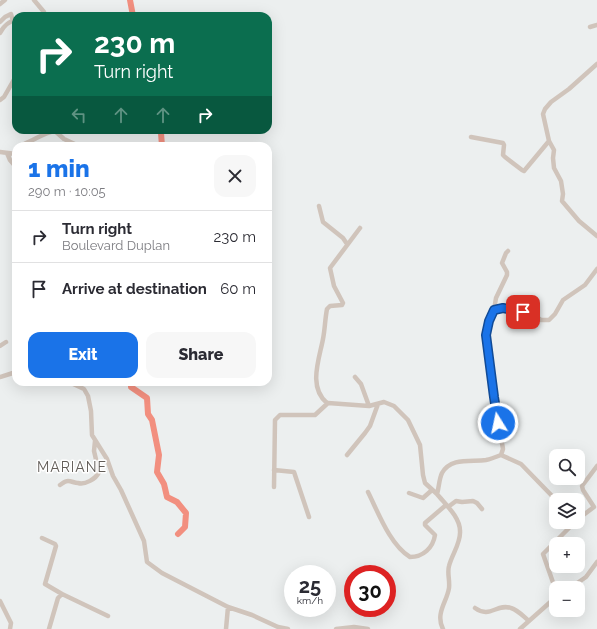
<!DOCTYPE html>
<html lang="en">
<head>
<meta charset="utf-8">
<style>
  body { margin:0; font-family:Raleway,sans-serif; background:#f7f7f7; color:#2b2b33; height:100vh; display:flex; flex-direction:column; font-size:15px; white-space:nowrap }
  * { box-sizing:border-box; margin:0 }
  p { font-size:13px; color:#7c7c81 }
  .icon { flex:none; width:22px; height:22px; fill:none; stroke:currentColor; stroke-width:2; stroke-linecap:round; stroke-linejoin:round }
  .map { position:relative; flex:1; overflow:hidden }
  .panel { position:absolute; left:12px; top:142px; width:260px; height:244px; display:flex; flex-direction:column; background:#fff; border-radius:12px; box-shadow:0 4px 16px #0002 }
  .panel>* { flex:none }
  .hud { position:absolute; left:12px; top:12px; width:260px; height:122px; border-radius:12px; box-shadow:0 4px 16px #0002; background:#0b6e4f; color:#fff; overflow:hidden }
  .fabs { position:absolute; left:549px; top:449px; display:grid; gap:8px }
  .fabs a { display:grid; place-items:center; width:36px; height:36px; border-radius:8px; background:#fff; box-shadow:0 4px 16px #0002; font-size:20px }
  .speed { position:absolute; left:284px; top:565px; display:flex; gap:8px; font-size:20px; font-weight:700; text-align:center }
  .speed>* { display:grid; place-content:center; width:52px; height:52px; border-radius:50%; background:#fff; box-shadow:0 4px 16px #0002; line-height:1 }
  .speed small { font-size:10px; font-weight:400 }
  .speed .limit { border:6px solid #d22; background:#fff; color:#111 }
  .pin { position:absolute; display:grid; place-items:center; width:34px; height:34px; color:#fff; margin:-17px; border-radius:8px; box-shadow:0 2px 6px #0006 }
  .me { position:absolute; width:44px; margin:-22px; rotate:350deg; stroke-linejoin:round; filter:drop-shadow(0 0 3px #0008) }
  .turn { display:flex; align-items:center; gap:14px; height:84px; padding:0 16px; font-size:18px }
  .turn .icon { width:52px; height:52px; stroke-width:2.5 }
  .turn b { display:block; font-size:28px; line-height:34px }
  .lanes { display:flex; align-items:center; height:38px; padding:0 16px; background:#0003; justify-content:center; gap:20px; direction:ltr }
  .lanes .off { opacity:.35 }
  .round { display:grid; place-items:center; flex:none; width:42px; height:42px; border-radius:12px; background:#f7f7f7 }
  .summary { display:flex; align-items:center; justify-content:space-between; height:68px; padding:0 16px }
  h1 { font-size:24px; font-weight:800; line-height:30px; color:#1a73e8 }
  .action { display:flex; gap:8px; margin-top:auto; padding:8px 16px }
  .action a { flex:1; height:46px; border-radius:12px; background:#1a73e8; color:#fff; font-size:16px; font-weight:800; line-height:46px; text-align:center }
  .action a+a { background:#f7f7f7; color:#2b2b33 }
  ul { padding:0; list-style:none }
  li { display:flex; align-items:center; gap:12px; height:52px; padding:0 16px; border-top:1px solid #e1e1e2 }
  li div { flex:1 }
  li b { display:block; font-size:15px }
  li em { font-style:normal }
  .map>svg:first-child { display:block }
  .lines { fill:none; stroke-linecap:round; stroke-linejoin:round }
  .river { stroke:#f28f7f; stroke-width:6 }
  .minor { stroke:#d0c4bb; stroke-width:4.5 }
  .route-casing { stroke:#114b97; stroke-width:10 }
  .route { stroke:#1a73e8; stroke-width:7 }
  .labels { text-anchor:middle; stroke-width:3; stroke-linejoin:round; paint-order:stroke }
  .quarter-label { font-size:14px; letter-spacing:1px; fill:#625d58; stroke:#fff }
</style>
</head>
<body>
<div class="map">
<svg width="597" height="629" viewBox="0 0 597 629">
  <rect width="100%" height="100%" fill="#ecefef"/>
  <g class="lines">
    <path class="river" d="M 130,0 L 133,16
      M 160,130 L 161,133 L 162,146
      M 131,382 L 131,387 L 147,398 L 148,414 L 152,420 L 159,455 L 157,472 L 164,484 L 167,497 L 177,502 L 186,513 L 185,527 L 178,534"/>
    <path class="minor" d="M 34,0 L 44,12 L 44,16
      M 0,4 L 5,0
      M 0,22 L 5,17 L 11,14 L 13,21
      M 590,27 L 597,25
      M 0,33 C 3,27 9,21 16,20
      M 597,64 L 569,89 L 551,102 L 545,109 L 543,114 L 549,141 L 554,150 L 553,158 L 554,168 L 561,181 L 563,194 L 562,201 L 579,221 L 597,236
      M 0,100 L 4,97 L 16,76
      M 471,137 L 503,143 L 504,145 L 503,155 L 505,157 L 522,170 L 524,171 L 549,141
      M 23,146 L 24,144 C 35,140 45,132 55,131 L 64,139 L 79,146
      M 0,152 L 16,154
      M 7,153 L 10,160 L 16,167
      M 319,206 L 323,222 L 343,238 L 347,244
      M 494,310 L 496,298 L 507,275 L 507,272 L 502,263 L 506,253 L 508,251
      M 0,346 L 6,342
      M 0,377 L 16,372
      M 355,377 L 361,384 L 369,406
      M 69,382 L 84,389 L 88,396 L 91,411 L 92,435 L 107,459 L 113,476 L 121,490 L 144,541 L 147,562 L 162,573 L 228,607 L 252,615 L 278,627 L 288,629
      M 327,403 C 308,387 319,360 323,339 C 325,329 325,319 327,309 L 330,306 L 342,305 L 343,303 L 334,286 L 330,268 L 360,228
      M 347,455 L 365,433 L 370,426 L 378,404
      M 501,455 L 521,464 L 556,500
      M 274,470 L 294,472 L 309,517
      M 60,485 C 63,483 65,481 68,481 C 72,481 74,483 78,483 C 85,485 96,479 99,472 L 94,451 L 95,441
      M 274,487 L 275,420 L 280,415 L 315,415 L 328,403 L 369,406 L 384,402 L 394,406 L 408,420 L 420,445 L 423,475 L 425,483 L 437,494
      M 368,492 C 378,512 390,545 410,557 C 423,557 433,548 435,535 L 425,525 L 425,523 L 446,505
      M 409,493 L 423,498 L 432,490
      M 448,507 L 456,501 L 462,502 L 473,501 L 477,503 L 482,509
      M 578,519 L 594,507 L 583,490 L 582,486 L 597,466
      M 42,538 L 55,544 L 56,546 L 45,584 L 62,594
      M 570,588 L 586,577 L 597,562
      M 556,591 L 543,554 L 575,522
      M 0,601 L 11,623 L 10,629
      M 475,608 C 490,619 497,603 511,608 C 518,610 524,617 529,621
      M 49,629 L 58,598 L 62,594 L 108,616
      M 226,629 L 228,607
      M 336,629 L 354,627 L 368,629
      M 443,629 C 435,613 447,602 449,588 C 450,580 447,573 449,566 C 452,554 461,543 460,531 C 460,517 445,504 437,494 C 439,488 439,479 442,473 C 451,457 471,462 486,460 C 491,459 496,457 501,455 L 503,449 L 494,397 L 486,335 L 489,321 L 494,310 C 509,307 529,310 541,320 L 549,320 L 555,314 L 563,300 L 585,285 L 597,269
      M 520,629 L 556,597"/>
  </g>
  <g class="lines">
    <defs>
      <path id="route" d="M 498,423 L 494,397 L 486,335 L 489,321 L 494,310 L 503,308 L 523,312"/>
    </defs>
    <use href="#route" class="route-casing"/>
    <use href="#route" class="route"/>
  </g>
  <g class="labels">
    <g class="quarter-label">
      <text x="72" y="472">MARIANE</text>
    </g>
  </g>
</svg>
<div class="fabs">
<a><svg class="icon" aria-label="search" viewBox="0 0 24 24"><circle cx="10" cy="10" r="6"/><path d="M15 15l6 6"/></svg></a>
<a><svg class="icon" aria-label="layers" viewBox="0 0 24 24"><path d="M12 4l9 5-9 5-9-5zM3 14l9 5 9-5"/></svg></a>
<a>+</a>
<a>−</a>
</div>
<div class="speed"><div>25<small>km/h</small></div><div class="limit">30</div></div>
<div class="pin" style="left:523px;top:312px;background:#d93025"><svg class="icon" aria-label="arrive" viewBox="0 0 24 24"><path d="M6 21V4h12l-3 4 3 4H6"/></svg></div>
<svg class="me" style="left:498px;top:423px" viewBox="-20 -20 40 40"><circle r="17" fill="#1a73e8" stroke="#fff" stroke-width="3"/><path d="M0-11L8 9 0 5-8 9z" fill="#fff"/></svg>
<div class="hud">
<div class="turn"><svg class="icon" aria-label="right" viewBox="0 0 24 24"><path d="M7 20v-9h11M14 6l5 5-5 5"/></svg><div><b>230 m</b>Turn right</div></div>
<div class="lanes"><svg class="icon off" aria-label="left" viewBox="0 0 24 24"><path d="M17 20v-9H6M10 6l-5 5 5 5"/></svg><svg class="icon off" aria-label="ahead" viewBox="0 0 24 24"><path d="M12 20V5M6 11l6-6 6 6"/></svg><svg class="icon off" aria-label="ahead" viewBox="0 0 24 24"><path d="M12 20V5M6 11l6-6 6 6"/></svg><svg class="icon" aria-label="right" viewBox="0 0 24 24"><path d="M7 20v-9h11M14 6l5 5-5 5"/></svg></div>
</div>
<section class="panel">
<div class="summary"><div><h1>1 min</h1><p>290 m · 10:05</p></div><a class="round"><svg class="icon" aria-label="close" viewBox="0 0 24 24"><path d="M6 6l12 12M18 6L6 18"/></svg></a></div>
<ul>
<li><svg class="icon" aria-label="right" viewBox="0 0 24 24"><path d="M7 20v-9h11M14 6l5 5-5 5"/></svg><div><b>Turn right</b><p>Boulevard Duplan</p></div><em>230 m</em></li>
<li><svg class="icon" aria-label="arrive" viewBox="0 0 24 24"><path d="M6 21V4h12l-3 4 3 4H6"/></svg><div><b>Arrive at destination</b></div><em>60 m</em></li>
</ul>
<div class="action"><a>Exit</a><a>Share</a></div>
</section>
</div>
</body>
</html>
